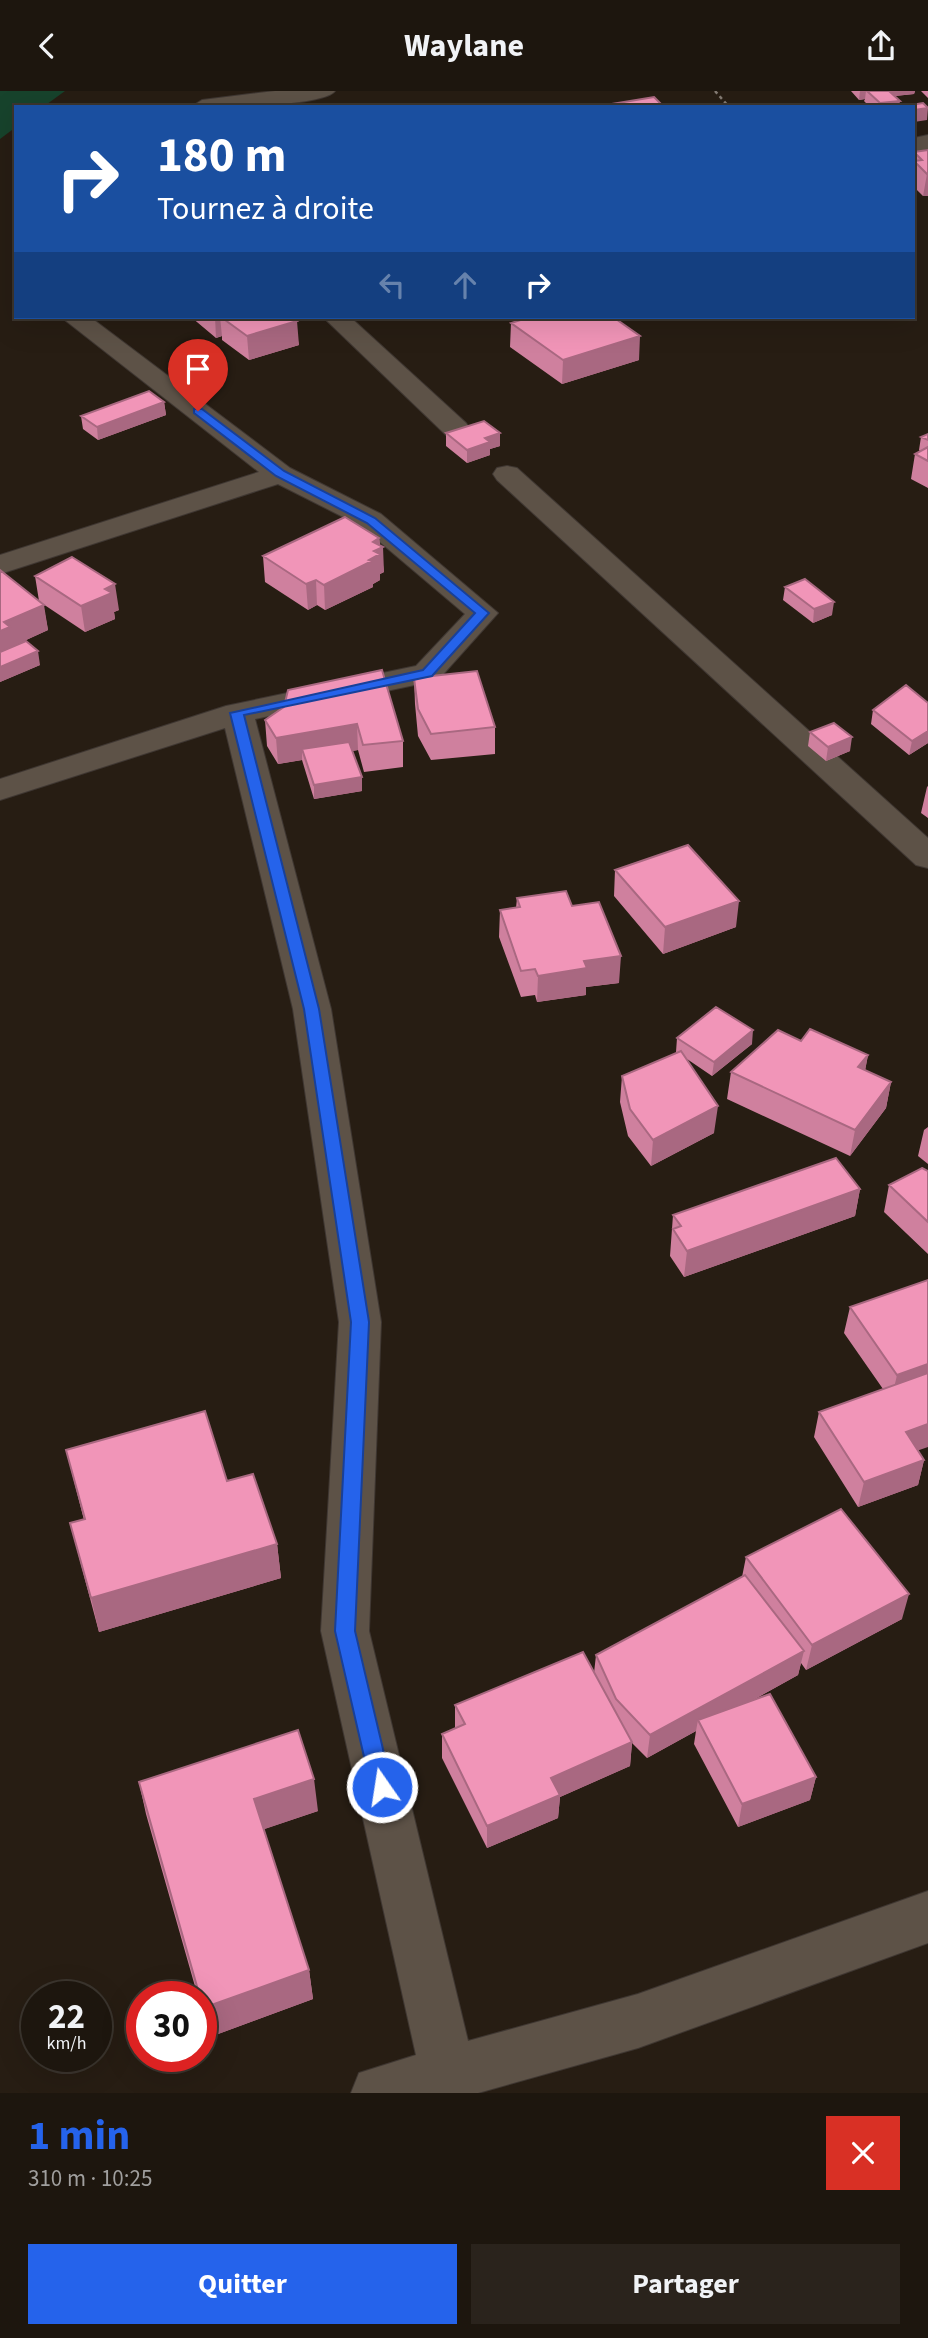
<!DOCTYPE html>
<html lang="fr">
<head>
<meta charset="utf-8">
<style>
  body { margin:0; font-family:"Source Sans 3",sans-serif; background:#2a231c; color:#f1f3f6; height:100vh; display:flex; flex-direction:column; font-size:26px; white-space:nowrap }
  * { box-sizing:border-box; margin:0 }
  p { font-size:23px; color:#a09f9e }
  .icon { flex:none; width:38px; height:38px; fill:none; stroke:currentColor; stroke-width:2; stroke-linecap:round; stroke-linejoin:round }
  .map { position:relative; height:2002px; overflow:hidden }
  .drawer { display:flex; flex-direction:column; background:#1d160e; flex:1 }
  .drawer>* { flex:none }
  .banner { position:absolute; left:14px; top:14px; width:901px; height:214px; border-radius:0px; box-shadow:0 7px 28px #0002,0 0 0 2px #3b352e; background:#1a4fa0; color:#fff; overflow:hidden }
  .speed { position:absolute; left:21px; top:1890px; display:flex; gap:14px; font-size:35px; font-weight:700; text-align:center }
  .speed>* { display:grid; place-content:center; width:91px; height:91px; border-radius:50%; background:#1d160e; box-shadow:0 7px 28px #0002,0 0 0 2px #3b352e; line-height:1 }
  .speed small { font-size:18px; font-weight:400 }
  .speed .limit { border:10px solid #d22; background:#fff; color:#111 }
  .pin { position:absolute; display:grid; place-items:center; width:60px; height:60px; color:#fff; margin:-72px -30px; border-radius:50% 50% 50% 0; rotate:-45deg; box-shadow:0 0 7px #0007 }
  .pin .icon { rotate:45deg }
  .me { position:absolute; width:77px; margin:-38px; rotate:347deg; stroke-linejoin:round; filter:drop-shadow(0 0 5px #0008) }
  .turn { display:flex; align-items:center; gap:24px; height:147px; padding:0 28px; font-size:32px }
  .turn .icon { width:91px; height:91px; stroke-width:2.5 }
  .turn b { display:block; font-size:49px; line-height:60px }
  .lanes { display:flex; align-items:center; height:66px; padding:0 28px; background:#0003; justify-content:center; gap:35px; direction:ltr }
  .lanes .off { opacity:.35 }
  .round { display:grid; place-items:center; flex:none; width:74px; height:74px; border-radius:0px; background:#2a231c }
  .overview { display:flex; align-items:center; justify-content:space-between; height:119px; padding:0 28px }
  h1 { font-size:42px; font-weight:700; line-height:52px; color:#2563eb }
  .primary-button { display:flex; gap:14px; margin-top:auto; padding:14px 28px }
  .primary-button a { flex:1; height:80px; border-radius:0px; background:#2563eb; color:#fff; font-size:28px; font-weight:700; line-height:80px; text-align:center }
  .primary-button a+a { background:#2a231c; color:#f1f3f6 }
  header { display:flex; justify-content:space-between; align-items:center; height:91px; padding:0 28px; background:#1d160e; font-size:32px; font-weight:700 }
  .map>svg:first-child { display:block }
  .green { fill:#17432c }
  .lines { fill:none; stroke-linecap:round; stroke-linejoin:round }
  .minor-casing { stroke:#3f3732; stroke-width:2 }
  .path { stroke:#847b73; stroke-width:2.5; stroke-dasharray:3.5 3.5; stroke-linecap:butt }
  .minor { fill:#5d5247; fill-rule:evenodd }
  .wall { fill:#cf809e }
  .shaded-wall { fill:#a96881 }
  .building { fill:#f195b8; stroke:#a96881; stroke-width:2 }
  .route { fill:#2563eb; stroke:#184099; stroke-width:2 }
</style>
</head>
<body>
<header><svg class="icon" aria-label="back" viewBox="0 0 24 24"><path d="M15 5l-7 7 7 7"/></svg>Waylane<svg class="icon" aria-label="share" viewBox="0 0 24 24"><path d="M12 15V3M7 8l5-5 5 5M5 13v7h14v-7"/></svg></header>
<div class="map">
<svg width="928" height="2002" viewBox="0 0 928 2002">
  <rect width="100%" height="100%" fill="#271d13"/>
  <path class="green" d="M 0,0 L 65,0 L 43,16 L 16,16 L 16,36 L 0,48 Z"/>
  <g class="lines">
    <defs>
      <path id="minor" d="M 275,0 L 335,0 C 323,16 214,16 191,16 L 202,9 Z
        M 928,44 L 928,58 L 914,61 L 914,47 Z
        M 61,226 L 90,226 L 290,377 L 381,423 L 498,522 L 438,589 L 255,628 L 331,918 L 381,1231 L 369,1540 L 468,1950 L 638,1903 L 928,1800 L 928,1852 L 638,1957 L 478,2002 L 351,2002 L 359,1982 L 416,1964 L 321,1540 L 339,1231 L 293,918 L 225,637 L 0,709 L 0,688 L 226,615 L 416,575 L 465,523 L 361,435 L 278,393 L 0,483 L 0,464 L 259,381 Z
        M 323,226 L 350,226 L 466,332 L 470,338 L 466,344 L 446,344 Z
        M 507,375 L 517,377 L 928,747 L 928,777 L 916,774 L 497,389 L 493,383 L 497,377 Z"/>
    </defs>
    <use href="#minor" class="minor-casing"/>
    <path class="path" d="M 715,0 L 729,16"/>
    <use href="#minor" class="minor"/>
  </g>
  <path class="wall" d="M 851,0 L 915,0 L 914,3 L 895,5 L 899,16 L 870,16 L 864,10 L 865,8 L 859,9 Z
    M 921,0 L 928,0 L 928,7 Z
    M 928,59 L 928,105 L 923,105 L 914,96 L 914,61 Z
    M 191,226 L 292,226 L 299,254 L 249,269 L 222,249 L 222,245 L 216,247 Z
    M 511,232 L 639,269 L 562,293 L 510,256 Z
    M 164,311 L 166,324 L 98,349 L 83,338 L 81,325 Z
    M 446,342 L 500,355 L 490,358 L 490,364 L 467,372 L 446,355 Z
    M 928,343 L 928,397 L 911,388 L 915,363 L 920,360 L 919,359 L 921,346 Z
    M 379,447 L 384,481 L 380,483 L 380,489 L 373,493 L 373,496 L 325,519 L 317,514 L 308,519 L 265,491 L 263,465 Z
    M 0,479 L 39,510 L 35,485 L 119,519 L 114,521 L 115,528 L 85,541 L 43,513 L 48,539 L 13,555 L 40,574 L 0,591 Z
    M 785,496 L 832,524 L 813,532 L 783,509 Z
    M 414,587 L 495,636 L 495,663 L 431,669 L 418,645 L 415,613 Z
    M 288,599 L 403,650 L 403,676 L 364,681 L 358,659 L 352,660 L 362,700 L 314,708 L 302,669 L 278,673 L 267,655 L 265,629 L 284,616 Z
    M 928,612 L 928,652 L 909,664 L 871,633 L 873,619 Z
    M 810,641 L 850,660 L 826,670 L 808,655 Z
    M 928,695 L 928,727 L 921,722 L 927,696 Z
    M 615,779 L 736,836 L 663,863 L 614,805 Z
    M 517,807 L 572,815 L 619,892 L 586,896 L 586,904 L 537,911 L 535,904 L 521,906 L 499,846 L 500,819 L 516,817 Z
    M 677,947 L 752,953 L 712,985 L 687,968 L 714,1042 L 651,1075 L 628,1045 L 620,1011 L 622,985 L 677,962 L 676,961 Z
    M 801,950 L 868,964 L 865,979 L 891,991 L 886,1017 L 850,1065 L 727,1008 L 731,981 Z
    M 928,1036 L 928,1073 L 918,1065 L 924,1039 Z
    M 928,1080 L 928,1163 L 884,1121 L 889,1094 Z
    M 860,1098 L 855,1125 L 684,1186 L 670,1165 L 673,1124 Z
    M 928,1189 L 918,1360 L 924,1369 L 918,1394 L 858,1416 L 814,1346 L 819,1321 L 883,1298 L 844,1242 L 850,1216 Z
    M 66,1359 L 227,1390 L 277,1453 L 281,1487 L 99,1541 L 79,1466 L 70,1432 L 84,1429 Z
    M 746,1466 L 902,1528 L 806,1579 L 801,1572 L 798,1584 L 753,1609 L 816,1686 L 810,1709 L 738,1736 L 694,1653 L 696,1640 L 647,1667 L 632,1652 L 630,1675 L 560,1706 L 558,1727 L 487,1757 L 442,1667 L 442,1643 L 455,1638 L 455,1614 L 594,1582 L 596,1564 L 742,1486 Z
    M 139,1691 L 318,1720 L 264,1738 L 309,1879 L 313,1908 L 210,1946 L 201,1916 L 201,1906 L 198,1906 L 146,1723 Z"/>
  <path class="shaded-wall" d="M 860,0 L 866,0 L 865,8 L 859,9 Z
    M 867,0 L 915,0 L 914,3 L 875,7 Z
    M 900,10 L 899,16 L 880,16 L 880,12 Z
    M 928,17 L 927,29 L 914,31 L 914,19 Z
    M 928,82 L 928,105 L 923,105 L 927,83 Z
    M 215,226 L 220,226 L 222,245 L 216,247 Z
    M 297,230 L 299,254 L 249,269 L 247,245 Z
    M 640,245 L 639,269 L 562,293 L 563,269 Z
    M 164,311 L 166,324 L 98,349 L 97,336 Z
    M 500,342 L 500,355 L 490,358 L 490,364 L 467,372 L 467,359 L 485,347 Z
    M 379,447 L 380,457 L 383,456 L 384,481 L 380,483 L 380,489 L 373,493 L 373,496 L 325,519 L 324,494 L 373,451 Z
    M 316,489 L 317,514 L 308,519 L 306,493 Z
    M 115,493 L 119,519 L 114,521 L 115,528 L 85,541 L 81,515 L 105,498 Z
    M 834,511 L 832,524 L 813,532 L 814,518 Z
    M 44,514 L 48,539 L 13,555 L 14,562 L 0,568 L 0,540 L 4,531 Z
    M 38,560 L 40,574 L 0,591 L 0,576 Z
    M 357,633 L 358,659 L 305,668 L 302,658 L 302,669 L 278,673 L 276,647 Z
    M 928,640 L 928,652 L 909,664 L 912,650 Z
    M 852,646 L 850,660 L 826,670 L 828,656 Z
    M 362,686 L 362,700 L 314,708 L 314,694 Z
    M 739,810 L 736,836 L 663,863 L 665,836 Z
    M 621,865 L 619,892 L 586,896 L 586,904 L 537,911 L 538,885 L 584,870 Z
    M 753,939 L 752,953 L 712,985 L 714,971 Z
    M 868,964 L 863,991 L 858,976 Z
    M 891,991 L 886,1017 L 850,1065 L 855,1039 Z
    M 718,1015 L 714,1042 L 651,1075 L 653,1049 Z
    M 860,1098 L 855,1125 L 684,1186 L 687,1160 Z
    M 928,1273 L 928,1296 L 891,1310 L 897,1284 Z
    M 928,1333 L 928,1356 L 899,1366 L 906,1341 Z
    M 924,1369 L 918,1394 L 858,1416 L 864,1391 Z
    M 277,1453 L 281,1487 L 99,1541 L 91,1507 Z
    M 909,1503 L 902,1528 L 806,1579 L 812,1554 Z
    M 804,1560 L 798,1584 L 702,1637 L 698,1629 L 696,1640 L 647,1667 L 650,1644 Z
    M 632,1651 L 630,1675 L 560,1706 L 558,1727 L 487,1757 L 487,1735 L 551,1687 Z
    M 816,1686 L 810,1709 L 738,1736 L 742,1713 Z
    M 314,1688 L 318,1720 L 259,1740 L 254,1708 Z
    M 309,1879 L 313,1908 L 210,1946 L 203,1917 Z"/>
  <path class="building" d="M 867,0 L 889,0 L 900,10 L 880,12 Z
    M 654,6 L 664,16 L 608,16 L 606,14 Z
    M 923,12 L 928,17 L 914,19 L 914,16 L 899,16 Z
    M 928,59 L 928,82 L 927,83 L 914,70 L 922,69 L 914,61 Z
    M 221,226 L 292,226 L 297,230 L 247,245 Z
    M 530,226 L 613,226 L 640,245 L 563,269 L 511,232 Z
    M 149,300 L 164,311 L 97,336 L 81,325 Z
    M 484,330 L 500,342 L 485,347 L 490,351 L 467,359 L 446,342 Z
    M 928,343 L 928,349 L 921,346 Z
    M 928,356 L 928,370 L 915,363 Z
    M 345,426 L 379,447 L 373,451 L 383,456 L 374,460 L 380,463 L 369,469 L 372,470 L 324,494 L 316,489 L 306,493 L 263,465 Z
    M 72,466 L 115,493 L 105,498 L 112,502 L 81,515 L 35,485 Z
    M 0,479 L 44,514 L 4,531 L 10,536 L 0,540 Z
    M 805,488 L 834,511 L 814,518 L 785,496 Z
    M 26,550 L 38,560 L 0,576 L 0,561 Z
    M 382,579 L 403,650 L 363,654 L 357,633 L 276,647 L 265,629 L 284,616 L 288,599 Z
    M 477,580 L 495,636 L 431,643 L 418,618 L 414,587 Z
    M 906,594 L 928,612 L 928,640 L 912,650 L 873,619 Z
    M 834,632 L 852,646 L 828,656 L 810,641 Z
    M 349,651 L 362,686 L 314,694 L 302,658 Z
    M 688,754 L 739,810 L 665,836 L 615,779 Z
    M 566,800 L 572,815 L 599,811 L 621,865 L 584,870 L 587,877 L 538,885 L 535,878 L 521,880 L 500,819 L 520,816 L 517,807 Z
    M 716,916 L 753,939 L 714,971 L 677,947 Z
    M 810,938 L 868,964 L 858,976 L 891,991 L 855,1039 L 731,981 L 778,939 L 801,950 Z
    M 681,960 L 718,1015 L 653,1049 L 630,1018 L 622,985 Z
    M 836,1067 L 860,1098 L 687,1160 L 673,1138 L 681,1135 L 673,1124 Z
    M 922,1077 L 928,1080 L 928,1131 L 889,1094 Z
    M 928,1189 L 928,1273 L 897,1284 L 850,1216 Z
    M 928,1282 L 928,1333 L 906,1341 L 924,1369 L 864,1391 L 819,1321 Z
    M 205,1320 L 227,1390 L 253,1383 L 277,1453 L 91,1507 L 70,1432 L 85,1428 L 66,1359 Z
    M 841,1418 L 909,1503 L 812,1554 L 746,1466 Z
    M 745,1484 L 804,1560 L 650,1644 L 616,1608 L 596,1564 Z
    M 583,1561 L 632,1651 L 551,1687 L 560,1704 L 487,1735 L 442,1643 L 465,1633 L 455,1614 Z
    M 770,1603 L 816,1686 L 742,1713 L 698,1629 Z
    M 298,1639 L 314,1688 L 254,1708 L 309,1879 L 203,1917 L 201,1906 L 200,1906 L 139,1691 Z"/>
  <path class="route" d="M 194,318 L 202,318 L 284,380 L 375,427 L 489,522 L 432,585 L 244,624 L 319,918 L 369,1231 L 355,1540 L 392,1696 L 389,1703 L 382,1706 L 374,1703 L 371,1696 L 335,1540 L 351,1231 L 304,918 L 230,622 L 423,579 L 475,522 L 367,432 L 276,385 L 194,322 Z"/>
</svg>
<div class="speed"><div>22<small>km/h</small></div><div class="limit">30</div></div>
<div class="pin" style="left:198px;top:320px;background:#d93025"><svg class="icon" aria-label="arrive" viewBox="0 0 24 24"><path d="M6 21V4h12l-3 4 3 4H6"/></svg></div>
<svg class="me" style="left:382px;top:1696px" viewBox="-20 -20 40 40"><circle r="17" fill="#2563eb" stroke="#fff" stroke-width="3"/><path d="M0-11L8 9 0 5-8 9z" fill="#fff"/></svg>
<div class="banner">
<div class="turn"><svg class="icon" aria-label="right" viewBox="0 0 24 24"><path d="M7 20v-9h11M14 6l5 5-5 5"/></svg><div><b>180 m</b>Tournez à droite</div></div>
<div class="lanes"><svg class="icon off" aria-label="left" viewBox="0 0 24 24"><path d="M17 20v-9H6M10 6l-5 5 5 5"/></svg><svg class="icon off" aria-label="ahead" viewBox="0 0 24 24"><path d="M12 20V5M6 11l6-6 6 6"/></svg><svg class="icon" aria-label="right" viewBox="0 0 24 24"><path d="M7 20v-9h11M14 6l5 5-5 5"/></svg></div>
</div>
</div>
<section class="drawer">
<div class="overview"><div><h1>1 min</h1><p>310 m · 10:25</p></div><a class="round" style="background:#d93025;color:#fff"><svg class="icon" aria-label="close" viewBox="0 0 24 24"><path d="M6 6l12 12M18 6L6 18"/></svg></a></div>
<div class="primary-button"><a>Quitter</a><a>Partager</a></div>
</section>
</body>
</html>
